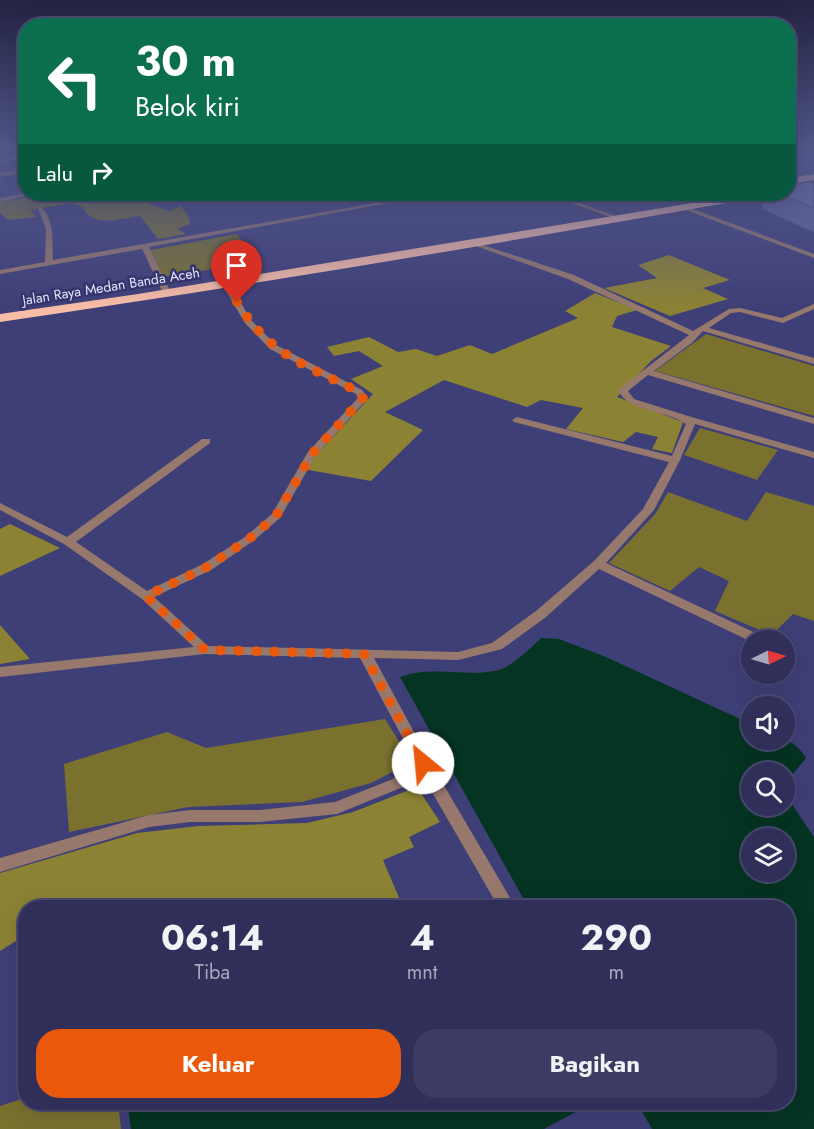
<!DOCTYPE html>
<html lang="id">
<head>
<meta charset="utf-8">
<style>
  body { margin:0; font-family:Jost,sans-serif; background:#3b3b63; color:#f1f3f6; height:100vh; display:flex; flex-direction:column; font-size:22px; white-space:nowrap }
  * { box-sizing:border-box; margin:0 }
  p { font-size:20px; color:#a7a9bb }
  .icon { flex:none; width:33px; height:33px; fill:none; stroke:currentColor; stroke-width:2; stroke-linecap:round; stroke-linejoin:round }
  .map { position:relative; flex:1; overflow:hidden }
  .drawer { position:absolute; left:18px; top:900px; width:777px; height:210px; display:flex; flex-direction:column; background:#2f2f5a; border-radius:24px; box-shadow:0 6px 24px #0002,0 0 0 2px #4a4a70 }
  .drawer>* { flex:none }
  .guide { position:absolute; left:18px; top:18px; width:778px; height:183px; border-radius:24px; box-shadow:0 6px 24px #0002,0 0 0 2px #4a4a70; background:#0b6e4f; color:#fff; overflow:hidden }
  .needle { width:39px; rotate:85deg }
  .buttons { position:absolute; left:741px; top:630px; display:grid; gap:12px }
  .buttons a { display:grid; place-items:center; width:54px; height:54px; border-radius:50%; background:#2f2f5a; box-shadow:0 6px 24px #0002,0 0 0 2px #4a4a70; font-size:30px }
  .pin { position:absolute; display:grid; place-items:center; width:51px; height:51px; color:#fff; margin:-62px -26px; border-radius:50% 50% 50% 0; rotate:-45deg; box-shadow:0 0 6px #0007 }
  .pin .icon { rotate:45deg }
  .me { position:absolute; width:66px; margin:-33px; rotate:332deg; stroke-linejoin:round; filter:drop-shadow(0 0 4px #0008) }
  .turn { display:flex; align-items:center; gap:21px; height:126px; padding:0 18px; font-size:27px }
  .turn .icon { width:78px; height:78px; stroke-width:2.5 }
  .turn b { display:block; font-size:42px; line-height:51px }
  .then { display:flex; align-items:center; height:57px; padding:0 18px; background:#0003; gap:12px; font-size:22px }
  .eta { display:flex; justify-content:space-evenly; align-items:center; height:102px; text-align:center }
  .eta b { font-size:36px; font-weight:700; line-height:42px }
  .cta { display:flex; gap:12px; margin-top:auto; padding:12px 18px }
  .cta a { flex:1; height:69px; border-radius:24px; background:#ea580c; color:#fff; font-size:24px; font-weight:700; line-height:69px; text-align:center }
  .cta a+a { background:#3b3b63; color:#f1f3f6 }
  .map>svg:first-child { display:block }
  .green { fill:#7a712f }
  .forest { fill:#8c8233 }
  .water { fill:#053422; fill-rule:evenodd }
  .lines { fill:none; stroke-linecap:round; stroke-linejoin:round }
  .street { fill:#97786c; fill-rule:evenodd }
  .highway { fill:#f9bda7; fill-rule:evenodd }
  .wall { fill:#64659c }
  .building { fill:#7476b5; stroke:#51537f; stroke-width:1.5 }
  .route { stroke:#ea580c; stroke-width:10; stroke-dasharray:0 18 }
  .labels { text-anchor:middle; stroke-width:5; stroke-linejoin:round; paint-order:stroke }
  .far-street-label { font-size:14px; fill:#e3e4fa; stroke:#35346c }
</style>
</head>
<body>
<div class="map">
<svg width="814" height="1129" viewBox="0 0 814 1129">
  <rect width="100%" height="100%" fill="#3f3f78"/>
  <path class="green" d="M 45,194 L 187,194 L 162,198 L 149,204 L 169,211 L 180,206 L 188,215 L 190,224 L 177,229 L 186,234 L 158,239 L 140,216 C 118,218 94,229 82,207 L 72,203 L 30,210 L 36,217 L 8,220 L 0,213 L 0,202 Z
    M 237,234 L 258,262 L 163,277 L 150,250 Z
    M 706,334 L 814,366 L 814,416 L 655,371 Z
    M 700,428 L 778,450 L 757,480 L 684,455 Z
    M 668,492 L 747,521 L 766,492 L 814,506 L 814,621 L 793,614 L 772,635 L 715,611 L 729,581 L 699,567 L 670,591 L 609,563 L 656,513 Z
    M 385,719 L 412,762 L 371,783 L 302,802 L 188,807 L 69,832 L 64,764 L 167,732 L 206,748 Z
    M 25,1098 L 26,1102 L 118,1103 L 121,1129 L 0,1129 L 0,1106 Z"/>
  <path class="forest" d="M 669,255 L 730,280 L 703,288 L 728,299 L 670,316 L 604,288 L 657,278 L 638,265 Z
    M 595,293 L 637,310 L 617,316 L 612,327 L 671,346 L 651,361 L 617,397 L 683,422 L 672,453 L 652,449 L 658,437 L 636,432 L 623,442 L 566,429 L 583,408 L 541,400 L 527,407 L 444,380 L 385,412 L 423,430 L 371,481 L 303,469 L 373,394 L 351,379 L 383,366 L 359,351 L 334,356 L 327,347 L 369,337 L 398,352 L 416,349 L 437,356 L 470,345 L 492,354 L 578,318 L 565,311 Z
    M 10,524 L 60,548 L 0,576 L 0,529 Z
    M 0,625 L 30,659 L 0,664 Z
    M 417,787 L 440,822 L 409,837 L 414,847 L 383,860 L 403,907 L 272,908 L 270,904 L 262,908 L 199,908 L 192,899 L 167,907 L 26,908 L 25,972 L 16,941 L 0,951 L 0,873 L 137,833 L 199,826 L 307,823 L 353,812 Z"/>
  <path class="water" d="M 541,638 L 559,639 L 606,657 L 751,724 L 752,740 C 778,740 790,733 806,758 L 793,774 L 791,803 L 814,837 L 814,1129 L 652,1129 L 637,1103 L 788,1102 L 788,908 L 528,907 L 400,677 C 435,665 466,678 499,670 C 511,667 532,647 541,638 ZM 752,772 L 784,772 L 784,806 L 752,806 ZM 752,838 L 784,838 L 784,872 L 752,872 Z
    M 138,1102 L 587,1102 L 587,1103 L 583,1108 L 544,1129 L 131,1129 L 128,1108 Z"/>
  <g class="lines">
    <path class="street" d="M 26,154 L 26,158 L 0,163 L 0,159 Z
      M 26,168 L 26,172 L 0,177 L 0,173 Z
      M 26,193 L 34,194 L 0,202 L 0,198 Z
      M 426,194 L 437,194 L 149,247 L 171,293 L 167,295 L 163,293 L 142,249 L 0,274 L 0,270 L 45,262 L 46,229 L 38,209 L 41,207 C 55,219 52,243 53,260 Z
      M 546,194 L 554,194 L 624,219 L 619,220 Z
      M 685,206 L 814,254 L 814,258 L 683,209 L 682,208 Z
      M 470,242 L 474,242 L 574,275 L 693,331 L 729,309 L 740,308 L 782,318 L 814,304 L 814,309 L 783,323 L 740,312 L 731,313 L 709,328 L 814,358 L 814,364 L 703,331 L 693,342 L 654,371 L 814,418 L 814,424 L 648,375 L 628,391 L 634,399 L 688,416 L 814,452 L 814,458 L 695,424 L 680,460 L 654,510 L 606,563 L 764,637 L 765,640 L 752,642 L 599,569 L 546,617 L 502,649 L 458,660 L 374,658 L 429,760 L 516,908 L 499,908 L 421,773 L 403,787 L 337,814 L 260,822 L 190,822 L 149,827 L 0,872 L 0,858 L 149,815 L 190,810 L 260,810 L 335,802 L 393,779 L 415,761 L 360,658 L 205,654 L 0,677 L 0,667 L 194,647 L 142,599 L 64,544 L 0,510 L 0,503 L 67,537 L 202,439 L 210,439 L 210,443 L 76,542 L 147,591 L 203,564 L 245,537 L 272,514 L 308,452 L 358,398 L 356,394 L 270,349 L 245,323 L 221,283 L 222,281 L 228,281 L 251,320 L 276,345 L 362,390 L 368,398 L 316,455 L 280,518 L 253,541 L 211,570 L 154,597 L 208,646 L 458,652 L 492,643 L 536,611 L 594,561 L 643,509 L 669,462 L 514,422 L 512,420 L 517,417 L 672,456 L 686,424 C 667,410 627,412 618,390 L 689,335 L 568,279 L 470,244 Z"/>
    <path class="highway" d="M 814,174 L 814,180 L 789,184 L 789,178 Z
      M 747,194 L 765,194 L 760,197 C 507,242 254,285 0,322 L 0,314 L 138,294 Z"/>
  </g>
  <path class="wall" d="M 814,184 L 814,232 L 762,209 L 765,194 L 789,194 Z"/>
  <path class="building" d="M 809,182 L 814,184 L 814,208 L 779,194 L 789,194 L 789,185 Z"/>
  <linearGradient id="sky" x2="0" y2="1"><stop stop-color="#232342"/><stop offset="0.49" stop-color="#52588b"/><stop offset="1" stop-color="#52588b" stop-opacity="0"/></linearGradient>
  <rect width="814" height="308" fill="url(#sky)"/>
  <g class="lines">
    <path class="route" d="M 237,302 C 271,356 305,365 359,392 L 363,398 L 312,454 L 276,516 L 249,539 L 207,567 L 146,596 L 205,650 L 364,654 L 423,763"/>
  </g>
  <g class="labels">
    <g class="far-street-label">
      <text transform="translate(111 286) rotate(-9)" y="5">Jalan Raya Medan Banda Aceh</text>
    </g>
  </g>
</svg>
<div class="buttons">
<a><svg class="needle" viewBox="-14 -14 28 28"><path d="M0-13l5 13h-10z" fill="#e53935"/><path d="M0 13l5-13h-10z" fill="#a7a9bb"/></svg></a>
<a><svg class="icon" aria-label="sound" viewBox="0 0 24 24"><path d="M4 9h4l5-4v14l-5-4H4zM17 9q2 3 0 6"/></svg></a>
<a><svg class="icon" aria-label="search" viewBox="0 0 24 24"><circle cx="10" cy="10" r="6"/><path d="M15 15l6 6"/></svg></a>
<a><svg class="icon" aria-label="layers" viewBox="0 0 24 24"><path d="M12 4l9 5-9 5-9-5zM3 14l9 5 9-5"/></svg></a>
</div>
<div class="pin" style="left:237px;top:302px;background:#d93025"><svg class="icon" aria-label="arrive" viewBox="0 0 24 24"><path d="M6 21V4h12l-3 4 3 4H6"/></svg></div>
<svg class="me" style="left:423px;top:763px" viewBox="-20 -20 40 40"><circle r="19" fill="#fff"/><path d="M0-13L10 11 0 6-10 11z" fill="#ea580c"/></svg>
<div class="guide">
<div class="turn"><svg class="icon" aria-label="left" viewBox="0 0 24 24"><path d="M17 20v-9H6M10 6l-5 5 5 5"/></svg><div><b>30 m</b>Belok kiri</div></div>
<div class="then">Lalu<svg class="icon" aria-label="right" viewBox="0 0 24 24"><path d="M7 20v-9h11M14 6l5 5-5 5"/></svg></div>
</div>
<section class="drawer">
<div class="eta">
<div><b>06:14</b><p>Tiba</p></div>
<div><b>4</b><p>mnt</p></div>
<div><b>290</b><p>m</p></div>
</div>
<div class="cta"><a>Keluar</a><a>Bagikan</a></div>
</section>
</div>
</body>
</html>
